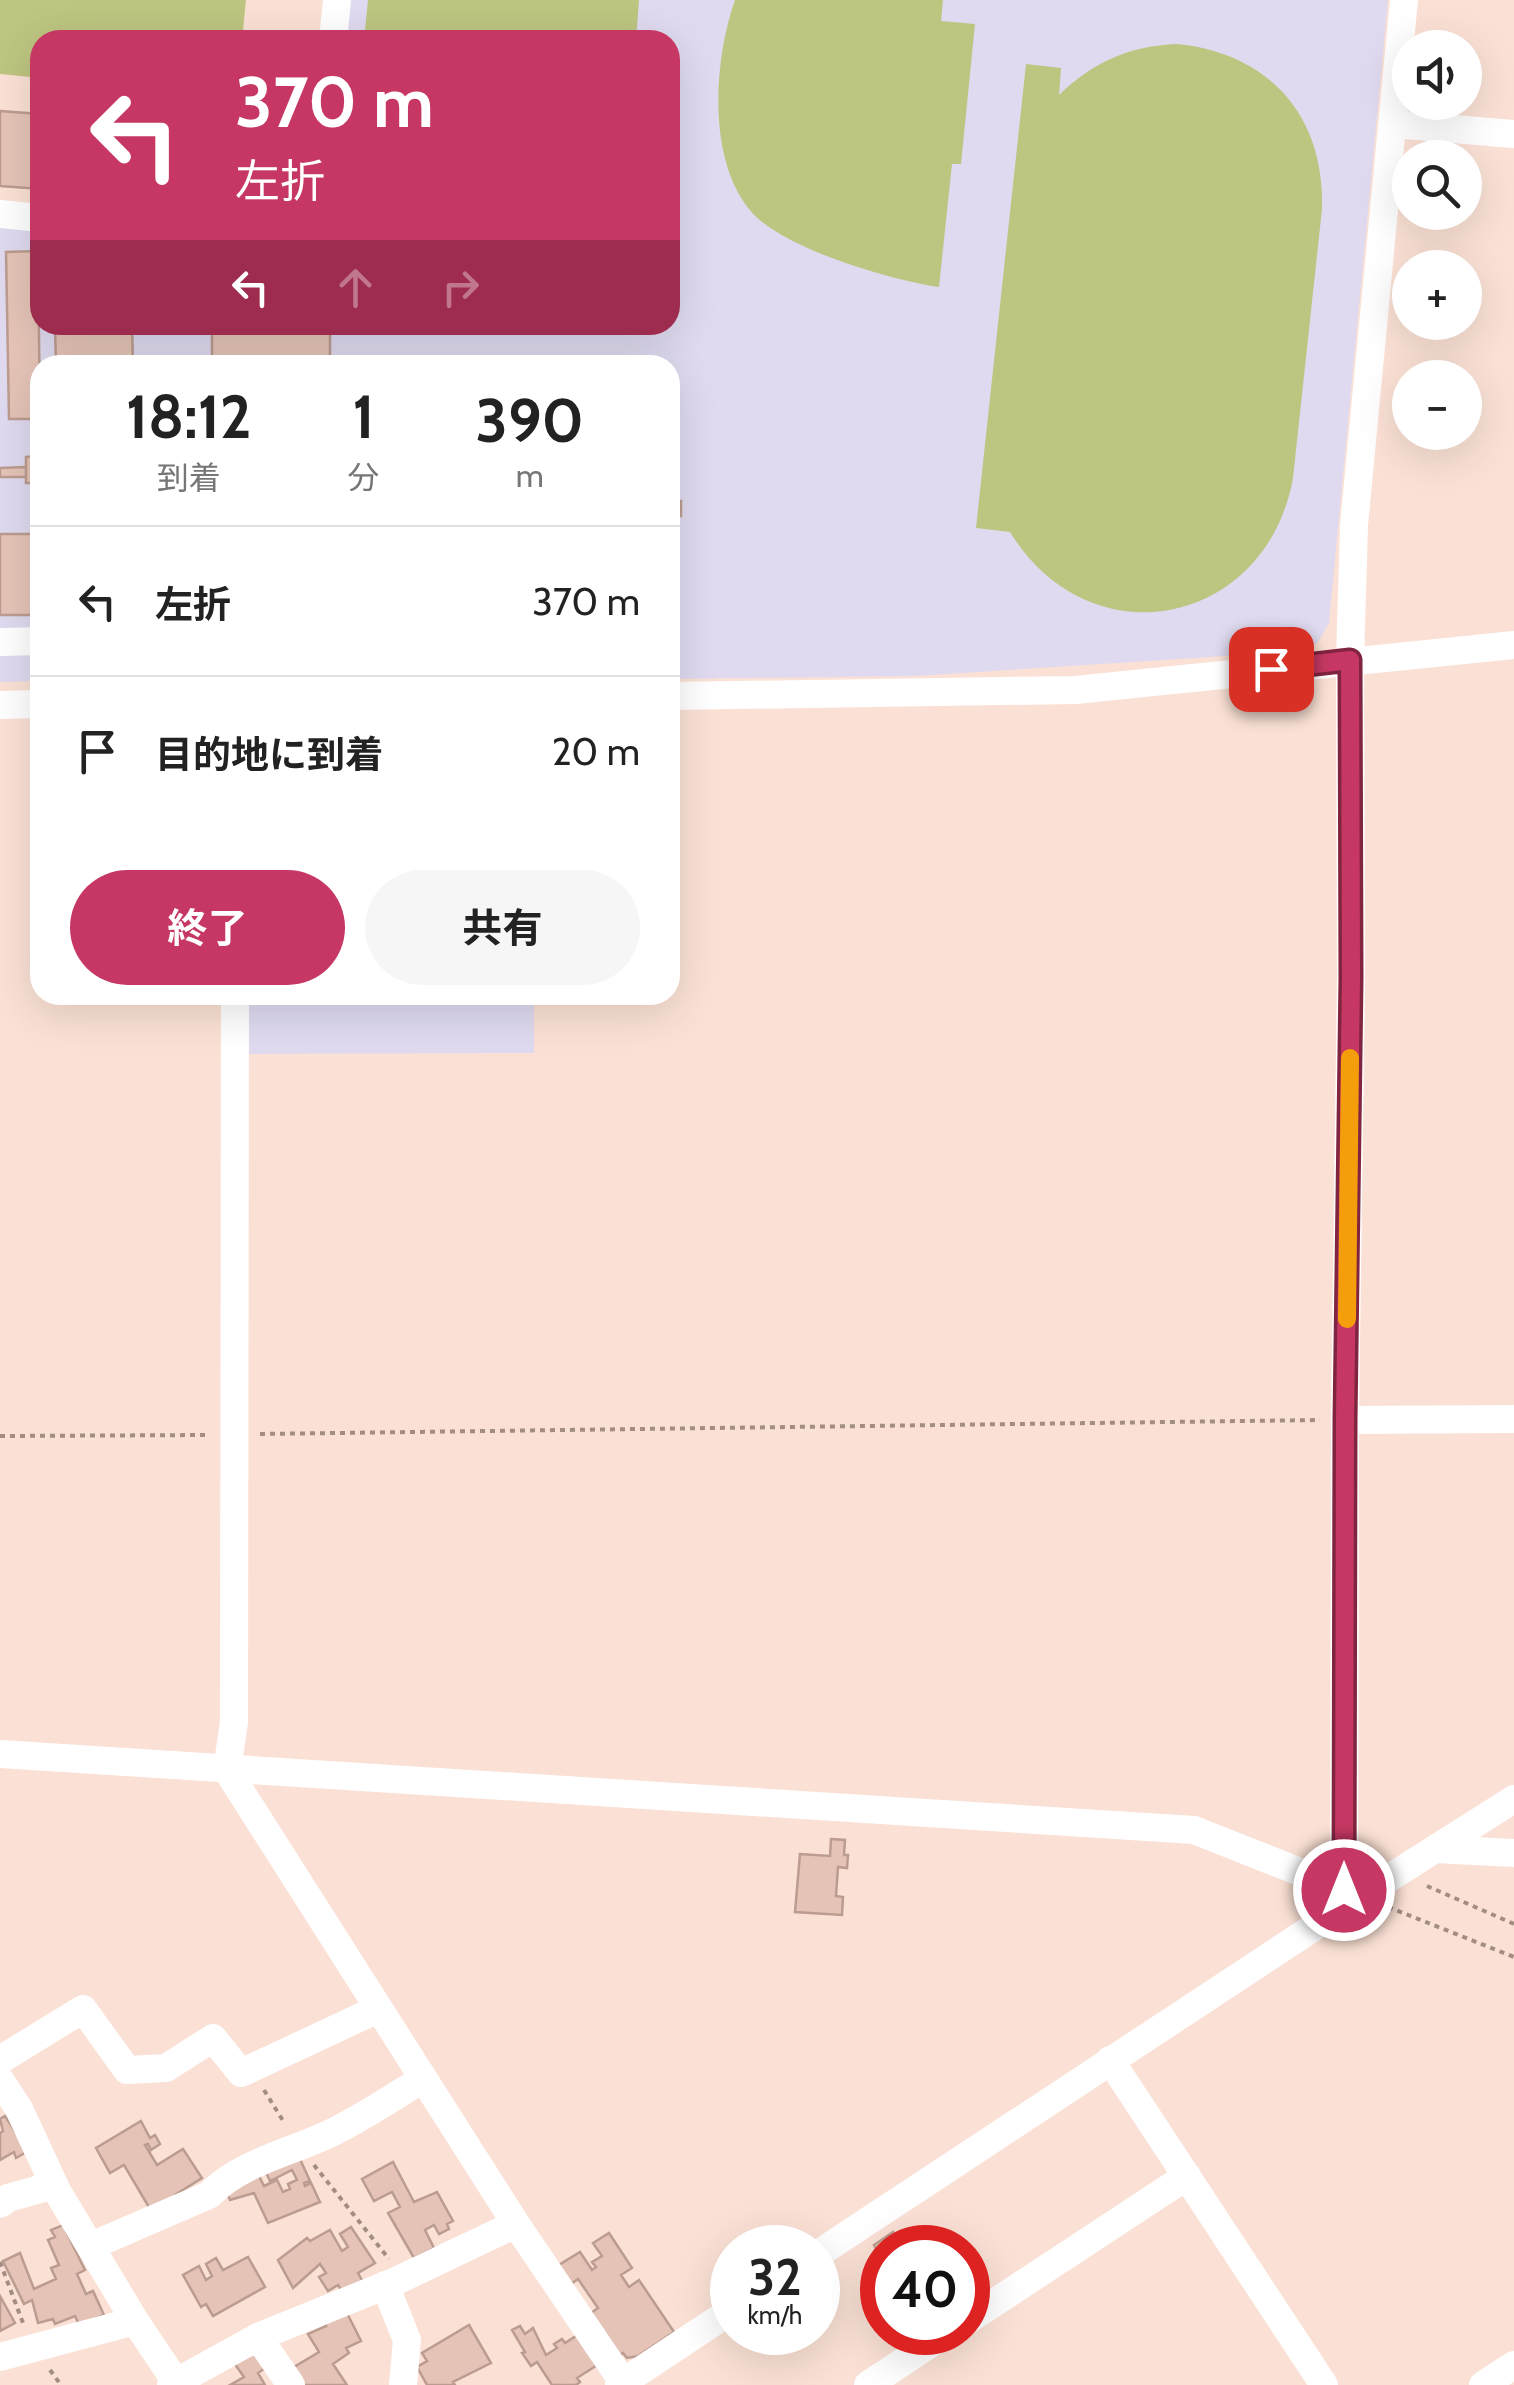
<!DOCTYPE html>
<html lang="ja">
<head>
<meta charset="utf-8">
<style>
  body { margin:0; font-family:Cabin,"Noto Sans JP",sans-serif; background:#f6f6f6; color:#222; height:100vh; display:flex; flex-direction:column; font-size:38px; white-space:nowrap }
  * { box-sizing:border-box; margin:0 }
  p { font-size:32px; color:#767676 }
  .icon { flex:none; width:55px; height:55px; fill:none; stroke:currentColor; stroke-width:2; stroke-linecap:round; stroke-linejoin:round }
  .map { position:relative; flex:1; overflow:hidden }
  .drawer { position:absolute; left:30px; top:355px; width:650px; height:650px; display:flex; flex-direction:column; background:#fff; border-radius:30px; box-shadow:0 10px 40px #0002 }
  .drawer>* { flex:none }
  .guide { position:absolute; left:30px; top:30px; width:650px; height:305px; border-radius:30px; box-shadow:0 10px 40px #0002; background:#c63863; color:#fff; overflow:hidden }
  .tools { position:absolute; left:1392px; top:30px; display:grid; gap:20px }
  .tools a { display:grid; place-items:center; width:90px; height:90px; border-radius:50%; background:#fff; box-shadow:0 10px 40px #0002; font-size:50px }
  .speed { position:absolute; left:710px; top:2225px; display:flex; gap:20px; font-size:50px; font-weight:700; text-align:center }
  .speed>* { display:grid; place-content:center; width:130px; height:130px; border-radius:50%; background:#fff; box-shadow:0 10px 40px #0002; line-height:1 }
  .speed small { font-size:25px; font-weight:400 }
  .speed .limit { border:15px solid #d22; background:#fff; color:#111 }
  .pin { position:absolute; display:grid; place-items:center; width:85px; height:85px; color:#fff; margin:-42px; border-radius:20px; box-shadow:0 5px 15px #0006 }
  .me { position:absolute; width:110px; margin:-55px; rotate:0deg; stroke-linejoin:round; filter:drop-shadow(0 0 8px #0008) }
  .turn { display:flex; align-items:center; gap:35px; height:210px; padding:0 40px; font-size:45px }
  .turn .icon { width:130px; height:130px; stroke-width:2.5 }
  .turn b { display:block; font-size:70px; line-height:85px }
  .lanes { display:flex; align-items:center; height:95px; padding:0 40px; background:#0003; justify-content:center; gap:50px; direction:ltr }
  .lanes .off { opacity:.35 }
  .eta { display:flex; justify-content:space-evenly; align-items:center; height:170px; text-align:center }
  .eta b { font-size:60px; font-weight:700; line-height:70px }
  .cta { display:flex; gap:20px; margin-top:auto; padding:20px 40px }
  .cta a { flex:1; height:115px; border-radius:60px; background:#c63863; color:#fff; font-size:40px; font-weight:700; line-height:115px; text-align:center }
  .cta a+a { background:#f6f6f6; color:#222 }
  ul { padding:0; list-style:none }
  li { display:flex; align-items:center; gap:30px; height:150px; padding:0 40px; border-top:2px solid #e0e0e0 }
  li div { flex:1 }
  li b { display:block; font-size:38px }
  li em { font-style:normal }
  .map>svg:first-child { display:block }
  .education { fill:#dfdaef }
  .green { fill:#bec580 }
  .building { fill:#e5c4b7; stroke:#bc9c90; stroke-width:2.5 }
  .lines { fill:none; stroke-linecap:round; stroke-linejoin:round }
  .path { stroke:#a18d84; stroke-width:4; stroke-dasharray:5 5; stroke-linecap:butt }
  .minor { stroke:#fff; stroke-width:28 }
  .route-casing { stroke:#812440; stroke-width:25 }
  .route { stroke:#c63863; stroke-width:18 }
  .slow { stroke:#f59e0b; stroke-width:18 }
</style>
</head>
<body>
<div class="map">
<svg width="1514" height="2385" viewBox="0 0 1514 2385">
  <rect width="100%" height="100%" fill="#fbe1d5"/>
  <path class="education" d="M 349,0 L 1388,0 L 1329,623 L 1318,642 L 1302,651 L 916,676 L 670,679 L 670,365 L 40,365 L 40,681 L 0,682 L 0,225 L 40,229 L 40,325 L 670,325 L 670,40 L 346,40 Z
    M 244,995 L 534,995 L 534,1053 L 245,1054 Z"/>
  <path class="green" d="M 0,0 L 246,0 L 242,40 L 40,40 L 40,78 L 0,74 Z
    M 368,0 L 639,0 L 636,40 L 364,40 Z
    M 735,0 L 943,0 L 941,21 L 975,24 L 961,164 L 952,164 L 939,287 C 891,280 779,248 749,209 C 707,156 714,60 735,0 Z
    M 1177,44 C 1269,53 1325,116 1322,209 L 1293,478 C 1266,627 1090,662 1010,532 L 976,528 L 1026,64 L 1061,68 L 1059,95 C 1093,62 1129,46 1177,44 Z"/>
  <path class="building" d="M 0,111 L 40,114 L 40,189 L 0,186 Z
    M 38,251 L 40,419 L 9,419 L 6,252 Z
    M 55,325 L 132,325 L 133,365 L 56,365 Z
    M 212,325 L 330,325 L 330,363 L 212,365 Z
    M 40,456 L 40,483 L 26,483 L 26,457 Z
    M 26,467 L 26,477 L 0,477 L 0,468 Z
    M 670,483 L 675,488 L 675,501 L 681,501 L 681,516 L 675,516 L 674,583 L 670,583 Z
    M 0,534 L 40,534 L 40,615 L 0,615 Z
    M 831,1839 L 845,1840 L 844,1855 L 848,1855 L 847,1868 L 838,1867 L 836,1896 L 843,1897 L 842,1915 L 795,1912 L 800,1854 L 830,1856 Z
    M 5,2116 L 28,2151 L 16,2158 L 14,2152 L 0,2160 L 0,2133 L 3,2131 L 0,2119 Z
    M 141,2121 L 150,2138 L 155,2135 L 160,2144 L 151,2150 L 148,2144 L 145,2145 L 157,2165 L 183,2149 L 202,2178 L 175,2195 L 178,2200 L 150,2209 L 124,2165 L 110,2173 L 96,2148 Z
    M 299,2157 L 310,2181 L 304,2183 L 305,2186 L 311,2183 L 320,2202 L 268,2223 L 254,2193 L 230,2200 L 226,2190 L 257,2172 L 264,2186 L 277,2180 L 283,2192 L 290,2189 L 288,2184 L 297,2180 L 292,2170 L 270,2181 L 264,2168 Z
    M 393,2162 L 414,2202 L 437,2192 L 453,2221 L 447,2224 L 449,2229 L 439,2234 L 434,2225 L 425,2230 L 434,2248 L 414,2258 L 388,2213 L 400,2207 L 392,2192 L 374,2201 L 362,2179 Z
    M 63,2225 L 85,2270 L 77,2274 L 86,2294 L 93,2291 L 104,2315 L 79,2325 L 75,2316 L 55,2324 L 53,2319 L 38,2323 L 32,2300 L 24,2304 L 3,2261 L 20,2253 L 34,2289 L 56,2279 L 51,2268 L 59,2265 L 48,2240 L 55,2237 L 51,2230 Z
    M 351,2227 L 375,2263 L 358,2273 L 364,2284 L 344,2295 L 338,2285 L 328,2291 L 319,2277 L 326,2273 L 320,2264 L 293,2288 L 278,2260 L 307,2238 L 310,2241 L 330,2230 L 342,2251 L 348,2247 L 340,2234 Z
    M 893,2232 L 903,2248 L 882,2248 L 882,2258 L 874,2245 Z
    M 609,2233 L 632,2268 L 621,2275 L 629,2287 L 639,2280 L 674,2332 L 638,2356 L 627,2358 L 623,2353 L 619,2356 L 591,2313 L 598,2308 L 578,2279 L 571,2284 L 559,2265 L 580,2252 L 592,2270 L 596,2267 L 592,2262 L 602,2256 L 593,2243 Z
    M 248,2257 L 265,2287 L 213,2316 L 206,2304 L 201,2307 L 183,2275 L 199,2266 L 206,2280 L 212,2276 L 206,2264 L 216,2258 L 223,2270 Z
    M 0,2296 L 15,2323 L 0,2331 Z
    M 346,2311 L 361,2341 L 346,2348 L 349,2353 L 333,2364 L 347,2385 L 299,2385 L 289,2370 L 319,2352 L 308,2334 L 326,2326 L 323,2322 Z
    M 469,2325 L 491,2363 L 453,2382 L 455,2385 L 427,2385 L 417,2367 L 427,2361 L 422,2353 Z
    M 520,2326 L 525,2334 L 533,2328 L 546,2355 L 557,2348 L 554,2344 L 562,2339 L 565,2343 L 579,2334 L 599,2364 L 577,2378 L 580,2382 L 576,2385 L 552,2385 L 537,2362 L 531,2366 L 522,2353 L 525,2352 L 512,2330 Z
    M 254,2346 L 268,2366 L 258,2373 L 265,2385 L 230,2385 L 244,2377 L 232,2360 Z"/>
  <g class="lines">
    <path class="path" d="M 260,1434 L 1320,1420
      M 0,1436 L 210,1435
      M 1427,1886 L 1514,1924
      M 1388,1907 L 1514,1957
      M 264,2090 L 285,2124
      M 314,2165 L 389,2259
      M 0,2262 L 23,2323
      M 50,2370 L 61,2385"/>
    <path class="minor" d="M 333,40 L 337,0
      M 1394,124 L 1514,134
      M 0,214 L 40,218
      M 0,642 L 40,641
      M 670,696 L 1075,690 L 1514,645
      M 0,705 L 40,704
      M 235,995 L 234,1722 L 227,1770 L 516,2224 L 623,2382
      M 1345,1420 L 1514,1419
      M 0,1754 L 1194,1830 L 1361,1896 L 1435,1849 L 1514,1853
      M 1435,1849 L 1514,1799
      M 1344,1890 L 1345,1420 L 1351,978 L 1350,660 L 1354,525 L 1404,0
      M 0,2060 L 83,2009 L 127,2070 L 166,2068 L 213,2038 L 241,2073 L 378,2009
      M 1110,2060 L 1324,2385
      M 0,2080 L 19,2109 L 57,2191 L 135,2321 L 176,2382
      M 0,2204 L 8,2198 L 54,2185
      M 91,2246 L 209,2195 C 240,2163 288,2153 327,2135 C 361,2119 391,2098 423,2079
      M 818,2254 L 1361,1896
      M 385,2285 L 407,2340 L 403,2385
      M 968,2320 L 1187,2176
      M 258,2337 L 291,2385
      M 0,2357 L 135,2321
      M 171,2385 L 258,2337 L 396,2281 L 516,2224
      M 619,2385 L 732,2310
      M 868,2385 L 948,2332
      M 1483,2385 L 1514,2365"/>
  </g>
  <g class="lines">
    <defs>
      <path id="route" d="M 1271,669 L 1350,660 L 1351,978 L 1345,1420 L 1344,1890"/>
    </defs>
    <use href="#route" class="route-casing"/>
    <use href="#route" class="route"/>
    <path class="slow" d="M 1347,1319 L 1350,1058"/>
  </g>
</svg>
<div class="tools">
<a><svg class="icon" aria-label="sound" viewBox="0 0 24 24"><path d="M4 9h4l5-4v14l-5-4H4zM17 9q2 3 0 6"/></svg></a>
<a><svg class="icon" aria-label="search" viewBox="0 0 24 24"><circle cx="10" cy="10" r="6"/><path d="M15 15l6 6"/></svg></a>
<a>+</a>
<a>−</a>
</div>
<div class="speed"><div>32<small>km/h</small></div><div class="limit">40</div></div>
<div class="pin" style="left:1271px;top:669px;background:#d93025"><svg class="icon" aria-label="arrive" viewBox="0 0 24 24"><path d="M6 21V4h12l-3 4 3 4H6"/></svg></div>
<svg class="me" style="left:1344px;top:1890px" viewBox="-20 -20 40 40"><circle r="17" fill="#c63863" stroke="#fff" stroke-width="3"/><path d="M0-11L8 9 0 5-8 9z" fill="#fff"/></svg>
<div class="guide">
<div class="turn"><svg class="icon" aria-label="left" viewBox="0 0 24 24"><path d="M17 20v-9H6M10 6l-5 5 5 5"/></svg><div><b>370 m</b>左折</div></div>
<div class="lanes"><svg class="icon" aria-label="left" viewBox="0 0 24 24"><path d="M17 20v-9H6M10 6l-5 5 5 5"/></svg><svg class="icon off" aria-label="ahead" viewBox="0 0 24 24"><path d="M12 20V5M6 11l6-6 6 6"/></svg><svg class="icon off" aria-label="right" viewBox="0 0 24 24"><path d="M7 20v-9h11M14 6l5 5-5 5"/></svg></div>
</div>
<section class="drawer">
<div class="eta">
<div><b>18:12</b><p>到着</p></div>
<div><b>1</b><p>分</p></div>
<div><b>390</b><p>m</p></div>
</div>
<ul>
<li><svg class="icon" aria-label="left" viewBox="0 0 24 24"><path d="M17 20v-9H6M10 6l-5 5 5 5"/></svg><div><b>左折</b></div><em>370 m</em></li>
<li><svg class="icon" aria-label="arrive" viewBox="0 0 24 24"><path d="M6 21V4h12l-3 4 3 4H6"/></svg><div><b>目的地に到着</b></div><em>20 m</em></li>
</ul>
<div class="cta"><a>終了</a><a>共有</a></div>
</section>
</div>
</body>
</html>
